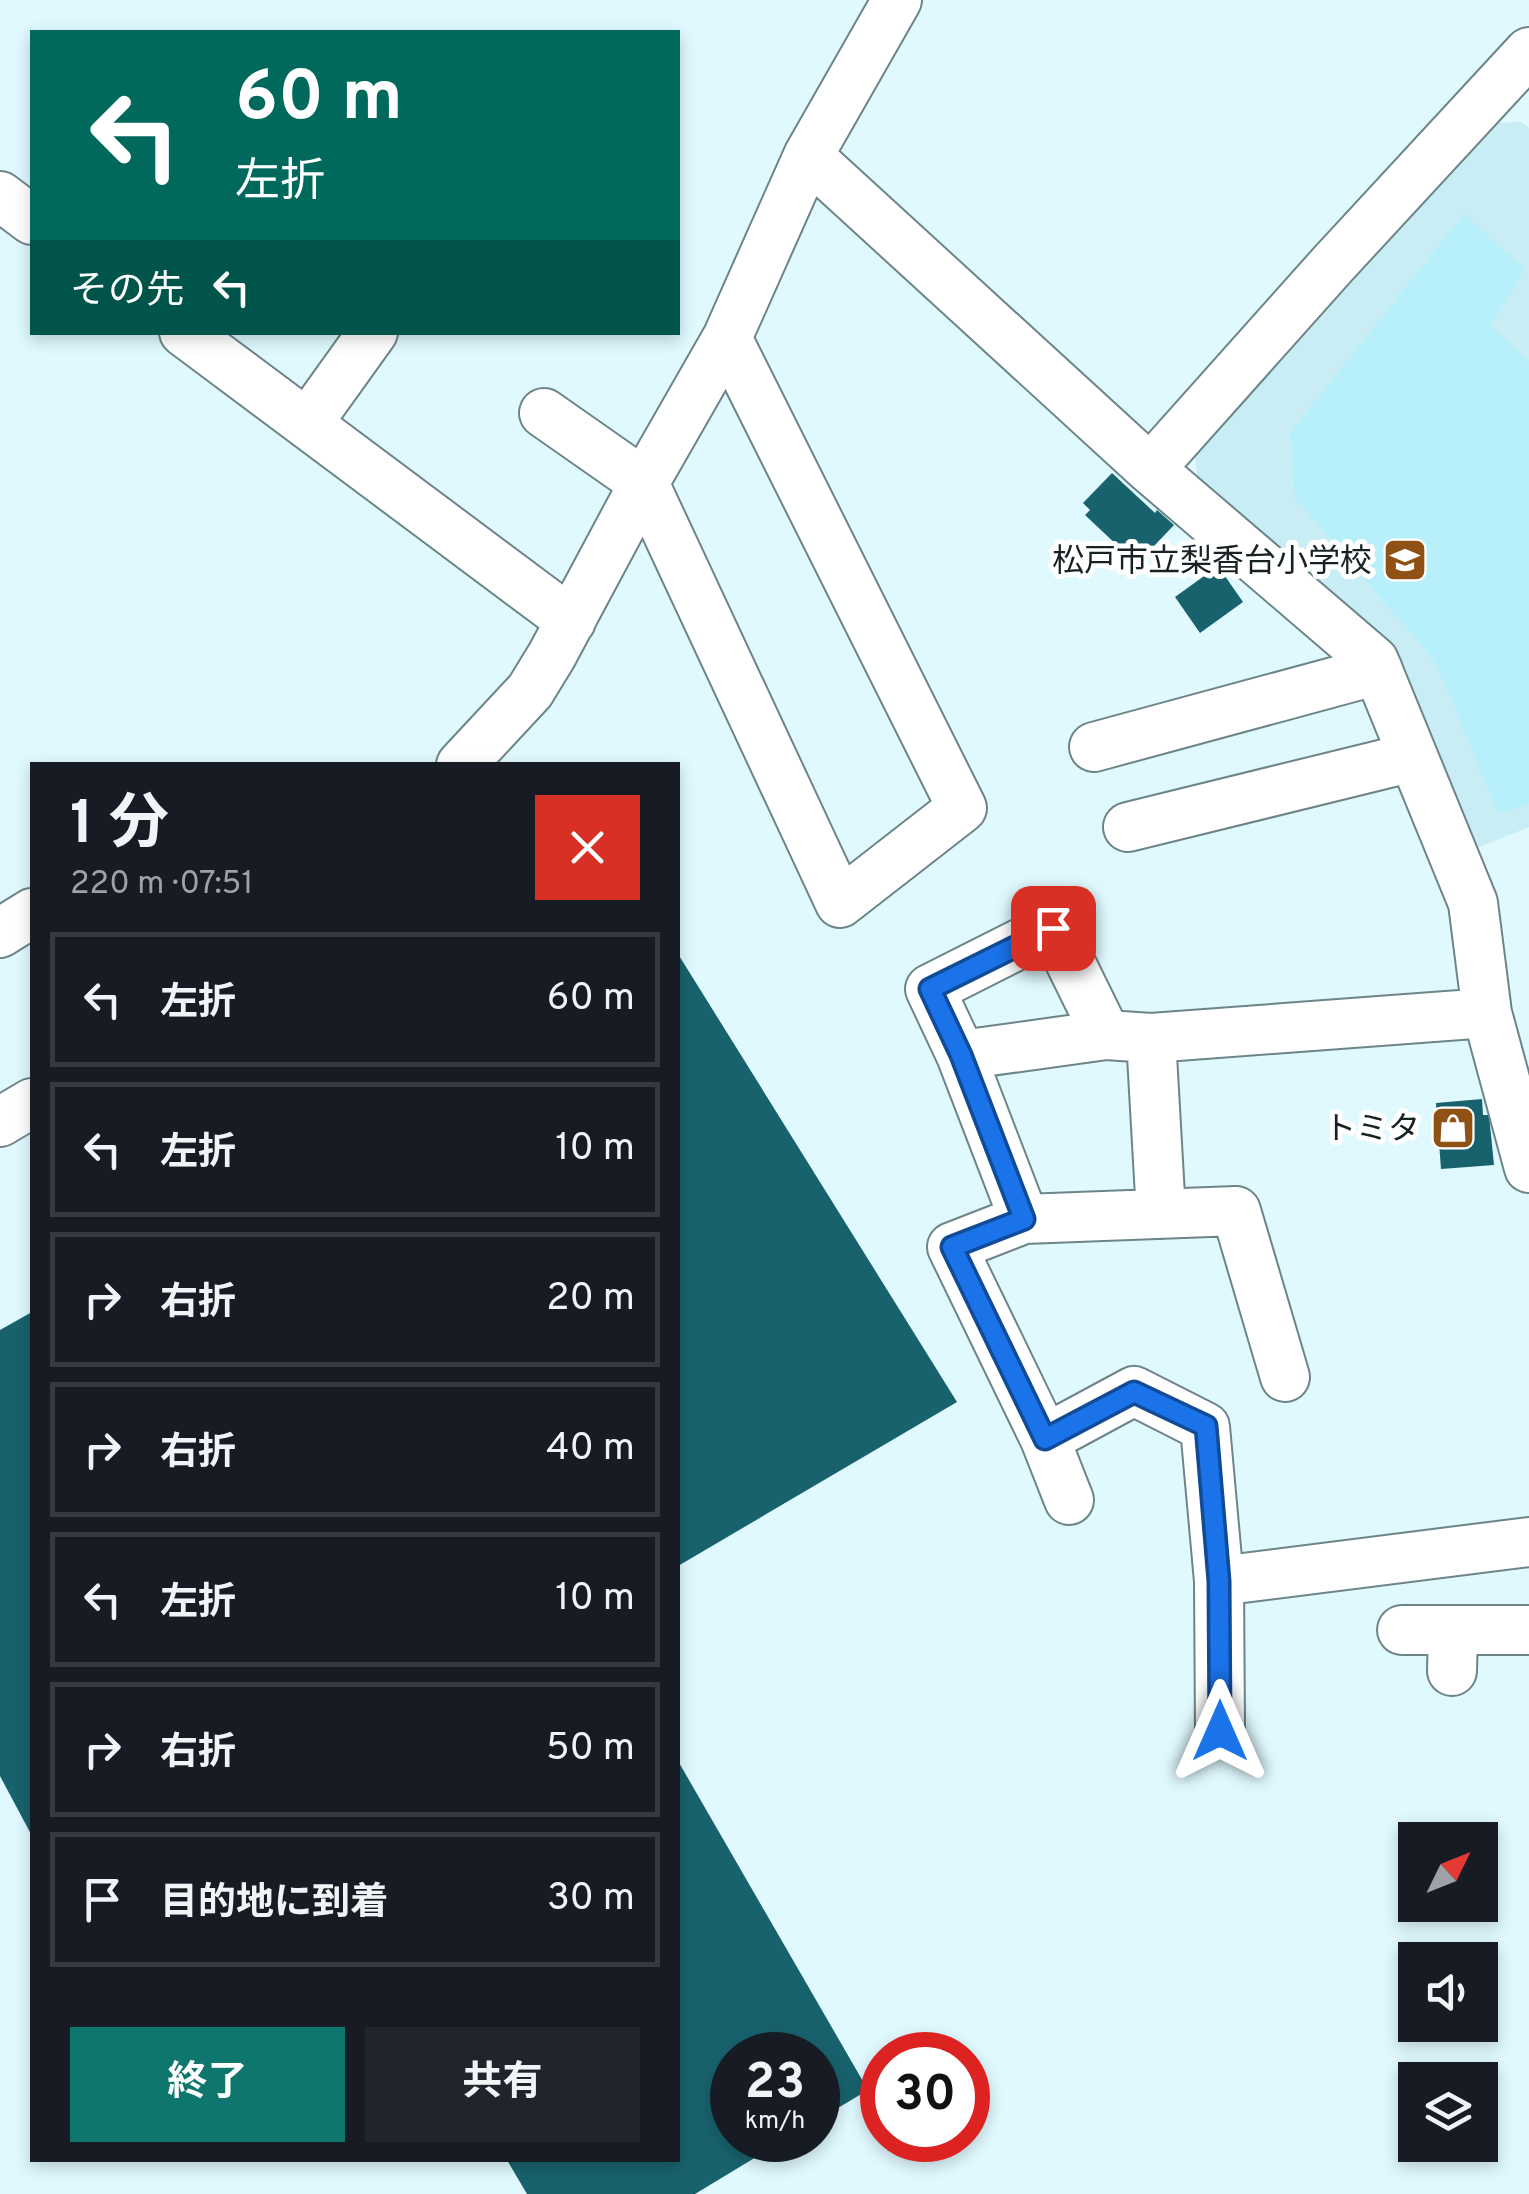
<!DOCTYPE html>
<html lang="ja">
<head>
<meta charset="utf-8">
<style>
  body { margin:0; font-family:Overpass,"Noto Sans JP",sans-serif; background:#20242c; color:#f1f3f6; height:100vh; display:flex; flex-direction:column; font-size:38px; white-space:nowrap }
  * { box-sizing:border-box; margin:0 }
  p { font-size:32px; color:#9ea1a6 }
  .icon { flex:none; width:55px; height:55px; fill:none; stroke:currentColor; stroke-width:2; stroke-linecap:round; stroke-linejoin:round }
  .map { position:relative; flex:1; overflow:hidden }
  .drawer { position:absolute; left:30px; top:762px; width:650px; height:1400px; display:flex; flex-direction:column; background:#171b24; border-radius:0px; box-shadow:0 5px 15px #0003 }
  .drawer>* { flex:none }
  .hud { position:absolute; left:30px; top:30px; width:650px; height:305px; border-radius:0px; box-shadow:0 5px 15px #0003; background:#00695c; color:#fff; overflow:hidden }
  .needle { width:65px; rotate:47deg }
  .tools { position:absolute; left:1398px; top:1822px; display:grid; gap:20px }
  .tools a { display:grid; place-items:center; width:100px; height:100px; border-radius:0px; background:#171b24; box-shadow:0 5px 15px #0003; font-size:50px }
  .speed { position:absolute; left:710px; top:2032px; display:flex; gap:20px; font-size:50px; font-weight:700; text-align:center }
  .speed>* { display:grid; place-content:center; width:130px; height:130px; border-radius:50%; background:#171b24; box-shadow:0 5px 15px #0003; line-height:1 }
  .speed small { font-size:25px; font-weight:400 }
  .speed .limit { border:15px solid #d22; background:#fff; color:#111 }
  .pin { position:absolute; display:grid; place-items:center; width:85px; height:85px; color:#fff; margin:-42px; border-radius:20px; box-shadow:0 5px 15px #0006 }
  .me { position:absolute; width:110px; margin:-55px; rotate:0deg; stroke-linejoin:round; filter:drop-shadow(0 0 8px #0008) }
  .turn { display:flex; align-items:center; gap:35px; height:210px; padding:0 40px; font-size:45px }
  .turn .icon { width:130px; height:130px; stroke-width:2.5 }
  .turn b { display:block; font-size:70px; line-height:85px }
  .then { display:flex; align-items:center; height:95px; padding:0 40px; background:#0003; gap:20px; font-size:38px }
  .round { display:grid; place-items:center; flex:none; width:105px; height:105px; border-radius:0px; background:#20242c }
  .summary { display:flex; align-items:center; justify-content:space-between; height:170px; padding:0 40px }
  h1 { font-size:60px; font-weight:700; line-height:75px }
  .cta { display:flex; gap:20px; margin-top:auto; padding:20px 40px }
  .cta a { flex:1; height:115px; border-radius:0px; background:#0f766e; color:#fff; font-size:40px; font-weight:700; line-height:115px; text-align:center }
  .cta a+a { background:#20242c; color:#f1f3f6 }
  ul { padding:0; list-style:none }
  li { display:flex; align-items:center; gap:30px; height:135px; margin:0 20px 15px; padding:0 20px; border:5px solid #363941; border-radius:0px }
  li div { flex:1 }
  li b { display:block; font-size:38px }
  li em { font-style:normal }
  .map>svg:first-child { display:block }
  .built { fill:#c9edf4 }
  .green { fill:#b7f0fb }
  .building { fill:#18626d }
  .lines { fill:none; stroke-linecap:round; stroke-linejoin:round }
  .minor-casing { stroke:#6d8589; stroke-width:52 }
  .minor { stroke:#fff; stroke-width:48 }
  .route-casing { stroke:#114b97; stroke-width:25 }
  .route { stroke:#1a73e8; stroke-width:18 }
  .labels { text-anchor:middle; stroke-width:10; stroke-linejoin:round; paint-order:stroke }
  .poi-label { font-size:32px; fill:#182123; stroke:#fff; text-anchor:end }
</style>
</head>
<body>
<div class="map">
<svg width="1529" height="2194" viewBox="0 0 1529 2194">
  <rect width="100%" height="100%" fill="#dff9fe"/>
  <path class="built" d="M 1521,122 L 1529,128 L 1529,827 L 1469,851 L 1399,691 L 1198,485 L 1195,456 L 1485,123 Z"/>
  <path class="green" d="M 1464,214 L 1525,269 L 1491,325 L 1529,361 L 1529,804 L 1499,815 L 1435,661 L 1295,498 L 1290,433 Z"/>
  <path class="building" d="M 1112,473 L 1155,513 L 1157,510 L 1174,525 L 1137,564 L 1085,515 L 1090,510 L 1083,503 Z
    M 1218,566 L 1243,602 L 1200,633 L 1175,597 Z
    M 678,954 L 957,1402 L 678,1566 Z
    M 1482,1099 L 1483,1115 L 1489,1115 L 1494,1165 L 1441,1169 L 1436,1103 Z
    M 32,1312 L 32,1836 L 0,1776 L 0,1330 Z
    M 678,1761 L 868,2090 L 818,2120 L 818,2055 L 732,2055 L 732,2140 L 784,2140 L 695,2194 L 527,2194 L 507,2160 L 678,2160 Z"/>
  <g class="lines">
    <defs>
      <path id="minor" d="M 808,156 L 1150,469 L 1374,661 L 1473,903 L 1487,1013 L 1529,1168
        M 0,196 L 32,220
        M 184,332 L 571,621
        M 544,413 L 644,483 L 840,903 L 962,808 L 727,338
        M 307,424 L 373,332
        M 1150,469 L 1333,264 L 1529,52
        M 1094,747 L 1378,670
        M 461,765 L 530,691 L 552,655 L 644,483 L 727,338 L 808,156 L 897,0
        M 1128,827 L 1413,757
        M 0,933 L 32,913
        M 1151,1038 L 1161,1214
        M 961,1055 L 1106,1035 L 1151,1038 L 1487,1013
        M 0,1122 L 32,1103
        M 1024,1219 L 961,1055 L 930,989 L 1053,927 L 1106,1035
        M 1045,1439 L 1134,1391 L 1205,1427 L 1219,1581 L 1529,1542
        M 1069,1500 L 1045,1439 L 952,1247 L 1024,1219 L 1236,1211 L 1285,1377
        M 1219,1581 L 1220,1731
        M 1402,1630 L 1529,1630
        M 1452,1671 L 1453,1630"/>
    </defs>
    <use href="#minor" class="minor-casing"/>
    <use href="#minor" class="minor"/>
  </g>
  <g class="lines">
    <defs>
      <path id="route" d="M 1053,928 L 930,989 L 961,1055 L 1024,1219 L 952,1247 L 1045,1439 L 1134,1392 L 1206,1426 L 1219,1581 L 1220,1731"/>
    </defs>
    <use href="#route" class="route-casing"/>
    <use href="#route" class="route"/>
  </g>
  <defs>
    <symbol id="school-square" viewBox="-11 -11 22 22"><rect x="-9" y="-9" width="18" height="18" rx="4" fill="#8f5214" stroke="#fff"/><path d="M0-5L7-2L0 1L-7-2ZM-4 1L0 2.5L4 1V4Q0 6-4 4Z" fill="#fff"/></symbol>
    <symbol id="shop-square" viewBox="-11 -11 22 22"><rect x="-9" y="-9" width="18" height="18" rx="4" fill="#8f5214" stroke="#fff"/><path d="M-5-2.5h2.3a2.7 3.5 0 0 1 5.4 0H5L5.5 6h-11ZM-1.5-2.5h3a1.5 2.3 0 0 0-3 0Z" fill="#fff"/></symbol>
  </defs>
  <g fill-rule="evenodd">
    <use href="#school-square" x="1380" y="535" width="50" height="50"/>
    <use href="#shop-square" x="1428" y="1103" width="50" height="50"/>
  </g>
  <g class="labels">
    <g class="poi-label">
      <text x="1372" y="571">松戸市立梨香台小学校</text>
      <text x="1420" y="1139">トミタ</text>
    </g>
  </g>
</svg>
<div class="tools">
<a><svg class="needle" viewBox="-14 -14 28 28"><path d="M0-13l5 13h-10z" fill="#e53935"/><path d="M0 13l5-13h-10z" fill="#9ea1a6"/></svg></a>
<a><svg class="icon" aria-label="sound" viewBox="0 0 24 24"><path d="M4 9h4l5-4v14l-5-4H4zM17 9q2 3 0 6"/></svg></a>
<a><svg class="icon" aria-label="layers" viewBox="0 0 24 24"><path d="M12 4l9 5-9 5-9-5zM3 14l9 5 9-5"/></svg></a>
</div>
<div class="speed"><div>23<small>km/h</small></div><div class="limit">30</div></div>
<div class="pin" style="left:1053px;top:928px;background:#d93025"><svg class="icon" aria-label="arrive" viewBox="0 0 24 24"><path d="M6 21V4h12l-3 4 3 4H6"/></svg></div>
<svg class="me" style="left:1220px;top:1731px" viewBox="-20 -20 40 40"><path d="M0-17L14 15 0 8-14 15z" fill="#1a73e8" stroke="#fff" stroke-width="4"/></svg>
<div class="hud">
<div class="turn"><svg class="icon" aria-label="left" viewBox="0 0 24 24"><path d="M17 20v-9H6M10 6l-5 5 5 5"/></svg><div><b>60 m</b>左折</div></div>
<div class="then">その先<svg class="icon" aria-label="left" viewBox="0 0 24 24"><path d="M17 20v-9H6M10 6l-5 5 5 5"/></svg></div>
</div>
<section class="drawer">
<div class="summary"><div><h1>1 分</h1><p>220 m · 07:51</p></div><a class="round" style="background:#d93025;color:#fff"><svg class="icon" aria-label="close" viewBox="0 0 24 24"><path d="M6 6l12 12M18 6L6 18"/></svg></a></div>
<ul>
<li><svg class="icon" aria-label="left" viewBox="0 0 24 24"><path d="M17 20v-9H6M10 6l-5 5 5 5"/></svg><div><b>左折</b></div><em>60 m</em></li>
<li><svg class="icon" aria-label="left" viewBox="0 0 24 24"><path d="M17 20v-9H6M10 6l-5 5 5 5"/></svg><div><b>左折</b></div><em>10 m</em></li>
<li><svg class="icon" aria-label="right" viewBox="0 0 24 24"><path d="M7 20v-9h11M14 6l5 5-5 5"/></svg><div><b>右折</b></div><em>20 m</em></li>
<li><svg class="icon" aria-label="right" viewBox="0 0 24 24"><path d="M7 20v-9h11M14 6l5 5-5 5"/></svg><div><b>右折</b></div><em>40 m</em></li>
<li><svg class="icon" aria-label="left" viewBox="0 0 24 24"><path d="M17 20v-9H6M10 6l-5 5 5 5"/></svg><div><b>左折</b></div><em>10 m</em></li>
<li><svg class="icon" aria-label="right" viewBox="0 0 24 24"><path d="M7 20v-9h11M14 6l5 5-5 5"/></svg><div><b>右折</b></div><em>50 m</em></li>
<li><svg class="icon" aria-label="arrive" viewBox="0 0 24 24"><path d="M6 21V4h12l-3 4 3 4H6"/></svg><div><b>目的地に到着</b></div><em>30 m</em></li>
</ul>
<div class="cta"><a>終了</a><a>共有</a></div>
</section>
</div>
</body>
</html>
